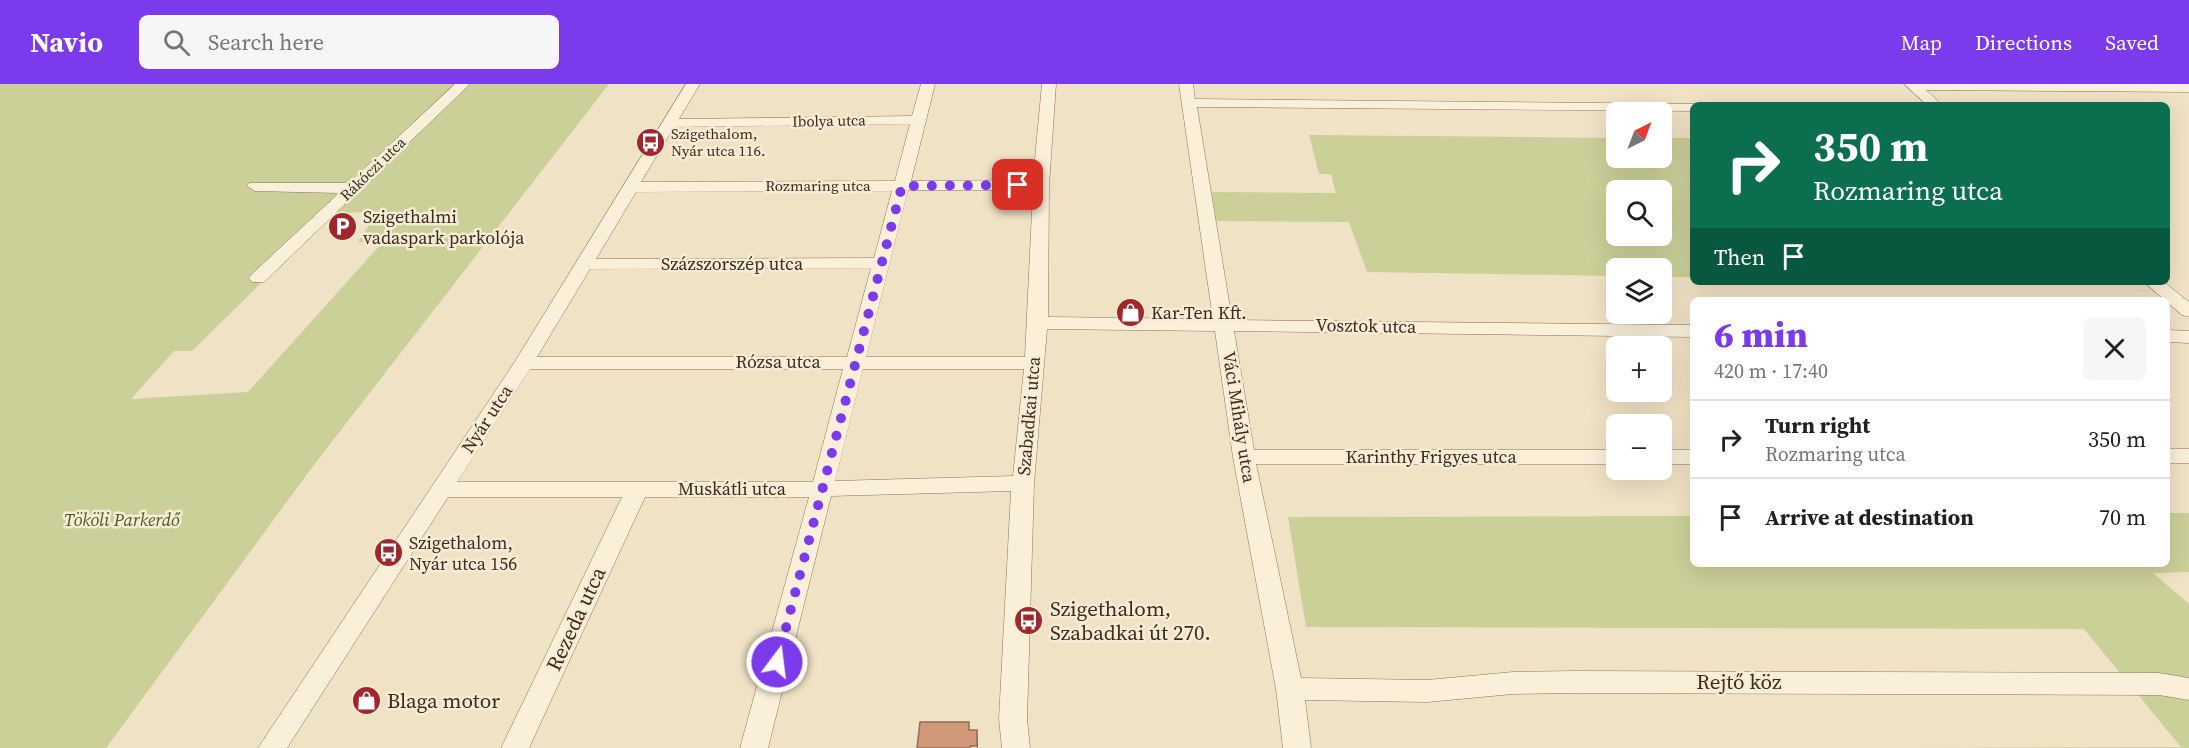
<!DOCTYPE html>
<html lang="en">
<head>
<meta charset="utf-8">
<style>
  body { margin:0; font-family:"Source Serif 4",serif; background:#f6f6f6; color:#202124; height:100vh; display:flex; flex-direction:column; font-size:22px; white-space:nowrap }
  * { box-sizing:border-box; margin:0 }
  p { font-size:20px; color:#757577 }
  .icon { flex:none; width:33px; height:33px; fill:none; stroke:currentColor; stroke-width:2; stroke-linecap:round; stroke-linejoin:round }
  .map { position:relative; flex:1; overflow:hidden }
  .panel { position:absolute; left:1690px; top:213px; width:480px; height:270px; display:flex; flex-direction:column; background:#fff; border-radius:9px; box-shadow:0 6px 24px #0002 }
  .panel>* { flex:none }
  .hud { position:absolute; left:1690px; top:18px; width:480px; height:183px; border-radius:9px; box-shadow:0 6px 24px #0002; background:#0b6e4f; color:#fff; overflow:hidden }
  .needle { width:39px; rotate:42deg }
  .buttons { position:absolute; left:1606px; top:18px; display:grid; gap:12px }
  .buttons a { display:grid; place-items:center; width:66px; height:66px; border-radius:9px; background:#fff; box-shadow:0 6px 24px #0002; font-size:30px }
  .pin { position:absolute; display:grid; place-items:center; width:51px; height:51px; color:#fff; margin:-26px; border-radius:12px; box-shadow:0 3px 9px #0006 }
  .me { position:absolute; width:66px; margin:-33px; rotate:15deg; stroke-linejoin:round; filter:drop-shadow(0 0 4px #0008) }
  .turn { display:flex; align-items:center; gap:21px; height:126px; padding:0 24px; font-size:27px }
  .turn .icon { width:78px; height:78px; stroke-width:2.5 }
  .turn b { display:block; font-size:42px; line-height:51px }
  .then { display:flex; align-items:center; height:57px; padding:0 24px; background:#0003; gap:12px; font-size:22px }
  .round { display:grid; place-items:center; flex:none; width:63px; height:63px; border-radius:9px; background:#f6f6f6 }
  .summary { display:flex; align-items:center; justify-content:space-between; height:102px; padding:0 24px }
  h1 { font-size:36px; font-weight:800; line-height:45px; color:#7c3aed }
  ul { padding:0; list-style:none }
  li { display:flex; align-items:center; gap:18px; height:78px; padding:0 24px; border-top:2px solid #e0e0e0 }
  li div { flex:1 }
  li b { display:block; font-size:22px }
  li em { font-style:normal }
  header { display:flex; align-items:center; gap:36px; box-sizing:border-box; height:84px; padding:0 30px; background:#7c3aed; color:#fff }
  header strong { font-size:28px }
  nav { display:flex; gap:33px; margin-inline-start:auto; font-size:21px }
  .search { width:420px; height:54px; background:#f6f6f6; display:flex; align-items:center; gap:15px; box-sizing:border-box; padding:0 21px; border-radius:9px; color:#757577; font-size:22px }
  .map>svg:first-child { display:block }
  .green { fill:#cbcf98; fill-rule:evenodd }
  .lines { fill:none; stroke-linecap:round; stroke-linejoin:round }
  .minor-casing { stroke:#8d735a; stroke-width:1 }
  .minor { fill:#faefd9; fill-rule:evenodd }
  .shaded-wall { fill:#926c55 }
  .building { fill:#d09a79; stroke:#926c55; stroke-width:1.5 }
  .route { stroke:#7c3aed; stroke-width:10; stroke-dasharray:0 18 }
  .labels { text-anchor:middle; stroke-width:5; stroke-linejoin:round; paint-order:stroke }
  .far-street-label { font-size:15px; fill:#3c2c1f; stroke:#f7ecd5 }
  .far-poi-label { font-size:15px; fill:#3c2c1f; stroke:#f7ecd5; text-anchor:start }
  .poi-label { font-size:18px; fill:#3c2c1f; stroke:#f7ecd5; text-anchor:start }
  .street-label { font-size:18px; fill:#3c2c1f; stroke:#f7ecd5 }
  .park-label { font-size:18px; font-style:italic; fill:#4e5a24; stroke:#f7ecd5 }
  .near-poi-label { font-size:21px; fill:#3c2c1f; stroke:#f7ecd5; text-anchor:start }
  .near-street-label { font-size:21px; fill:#3c2c1f; stroke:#f7ecd5 }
</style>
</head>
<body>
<header>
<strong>Navio</strong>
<div class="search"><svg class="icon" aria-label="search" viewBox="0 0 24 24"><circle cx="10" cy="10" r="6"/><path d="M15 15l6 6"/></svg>Search here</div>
<nav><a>Map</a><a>Directions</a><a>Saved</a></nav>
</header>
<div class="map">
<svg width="2189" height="664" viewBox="0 0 2189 664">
  <rect width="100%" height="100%" fill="#f0e2c5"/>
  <path class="green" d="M 0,0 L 609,0 L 313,382 L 106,664 L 0,664 ZM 377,128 L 358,158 L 382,159 L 248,308 L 131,315 L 174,267 L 192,267 L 332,129 Z
    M 1309,51 L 1617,54 L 1617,74 L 1662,74 L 1662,54 L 1693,54 L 1693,193 L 1662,193 L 1662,184 L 1617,184 L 1617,192 L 1367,188 L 1349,138 L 1216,137 L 1212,108 L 1336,109 L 1331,90 L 1319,90 ZM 1617,106 L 1662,106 L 1662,152 L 1617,152 Z
    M 2168,429 L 2189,429 L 2189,488 L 2153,489 L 2189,520 L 2189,664 L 1908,664 L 2181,663 L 2084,545 L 1306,543 L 1288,433 L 1693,432 L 1694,480 L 2168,480 Z"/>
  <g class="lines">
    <defs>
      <path id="minor" d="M 455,0 L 470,0 L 264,198 L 252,198 L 249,194 L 252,190 L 339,109 L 255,107 L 247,102 L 249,99 L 349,99 Z
        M 686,0 L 700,0 L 679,35 L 912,32 L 921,0 L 935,0 L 911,97 L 1033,96 L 1042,0 L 1056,0 L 1049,101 L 1048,233 L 1213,235 L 1179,0 L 1193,0 L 1195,15 L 1699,20 L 1694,21 L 1694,27 L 1197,23 L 1232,236 L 1694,241 L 1694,253 L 1234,247 L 1254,366 L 1617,366 L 1617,380 L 1256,380 L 1301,594 L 1427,596 L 1513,588 L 1575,587 L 2159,589 L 2189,594 L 2189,616 L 2159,611 L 1575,609 L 1513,610 L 1427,618 L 1305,616 L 1311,664 L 1283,664 L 1276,605 L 1233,373 L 1215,247 L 1047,245 L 1034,399 L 1027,635 L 1030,664 L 1002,664 L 999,635 L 1011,407 L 831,412 L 768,664 L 740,664 L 809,413 L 645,413 L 529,664 L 501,664 L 622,413 L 448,413 L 287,664 L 258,664 L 514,279 ZM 910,40 L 895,97 L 641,98 L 674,43 ZM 908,106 L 1033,106 L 1025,273 L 866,273 ZM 892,107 L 874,174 L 596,175 L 636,108 ZM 871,184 L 847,273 L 537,273 L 590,185 ZM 530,285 L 843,285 L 813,398 L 457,398 ZM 863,285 L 1024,285 L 1013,392 L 835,397 Z
        M 1904,0 L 2189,0 L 2189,8 L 1926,6 L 1942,21 L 1927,21 Z
        M 2144,198 L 2164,198 L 2189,218 L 2189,233 L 2182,231 Z
        M 2168,246 L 2189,247 L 2189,259 L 2168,258 Z
        M 2168,365 L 2189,365 L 2189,379 L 2168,379 Z
        M 1662,366 L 1694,366 L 1694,380 L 1662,380 Z"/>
    </defs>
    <use href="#minor" class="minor-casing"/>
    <use href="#minor" class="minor"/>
  </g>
  <path class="shaded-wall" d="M 977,646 L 978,656 L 978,664 L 977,664 Z"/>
  <path class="building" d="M 920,638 L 969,638 L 969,646 L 977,646 L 977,662 L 970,662 L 970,664 L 917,664 Z"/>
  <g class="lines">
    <path class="route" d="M 777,578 L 902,102 L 1018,101"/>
  </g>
  <defs>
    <symbol id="bus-disc" viewBox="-11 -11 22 22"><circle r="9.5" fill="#9f272d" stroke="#f7ecd5"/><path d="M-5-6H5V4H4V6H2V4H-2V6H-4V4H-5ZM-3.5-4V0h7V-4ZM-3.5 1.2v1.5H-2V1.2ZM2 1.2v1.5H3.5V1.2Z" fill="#fff"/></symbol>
    <symbol id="parking-disc" viewBox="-11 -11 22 22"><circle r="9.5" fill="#9f272d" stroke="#f7ecd5"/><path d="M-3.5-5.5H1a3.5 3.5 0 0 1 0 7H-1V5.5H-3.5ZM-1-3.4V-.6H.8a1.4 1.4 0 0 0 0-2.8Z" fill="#fff"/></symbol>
    <symbol id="shop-disc" viewBox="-11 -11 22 22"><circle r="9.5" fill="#9f272d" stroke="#f7ecd5"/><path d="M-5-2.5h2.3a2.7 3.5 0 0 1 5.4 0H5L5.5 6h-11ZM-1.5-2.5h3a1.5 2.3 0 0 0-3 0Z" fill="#fff"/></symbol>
  </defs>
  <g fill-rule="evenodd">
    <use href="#bus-disc" x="634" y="42" width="33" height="33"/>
    <use href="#parking-disc" x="326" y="126" width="33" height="33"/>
    <use href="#shop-disc" x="1114" y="212" width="33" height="33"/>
    <use href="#bus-disc" x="372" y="452" width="33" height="33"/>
    <use href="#bus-disc" x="1012" y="520" width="33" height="33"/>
    <use href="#shop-disc" x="350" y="600" width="33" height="33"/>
  </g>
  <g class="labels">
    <g class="far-street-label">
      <text transform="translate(829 37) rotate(-1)" y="5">Ibolya utca</text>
      <text transform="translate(373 85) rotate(-44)" y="5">Rákóczi utca</text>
      <text x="818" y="107">Rozmaring utca</text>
    </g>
    <g class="far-poi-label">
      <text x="671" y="55">Szigethalom,<tspan x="671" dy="17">Nyár utca 116.</tspan></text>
    </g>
    <g class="poi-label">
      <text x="363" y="139">Szigethalmi<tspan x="363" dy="21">vadaspark parkolója</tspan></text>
      <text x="1151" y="235">Kar-Ten Kft.</text>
      <text x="409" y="465">Szigethalom,<tspan x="409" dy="21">Nyár utca 156</tspan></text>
    </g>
    <g class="street-label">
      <text x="732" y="186">Százszorszép utca</text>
      <text transform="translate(1366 242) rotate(1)" y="6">Vosztok utca</text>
      <text x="778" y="284">Rózsa utca</text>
      <text transform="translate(1029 332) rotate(-85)" y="6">Szabadkai utca</text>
      <text transform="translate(1239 333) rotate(81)" y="6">Váci Mihály utca</text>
      <text transform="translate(487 335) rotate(-57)" y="6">Nyár utca</text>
      <text x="1431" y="379">Karinthy Frigyes utca</text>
      <text x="732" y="411">Muskátli utca</text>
    </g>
    <g class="park-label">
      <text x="122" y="442">Tököli Parkerdő</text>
    </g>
    <g class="near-poi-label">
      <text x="1050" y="532">Szigethalom,<tspan x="1050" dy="24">Szabadkai út 270.</tspan></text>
      <text x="387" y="624">Blaga motor</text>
    </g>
    <g class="near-street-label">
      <text transform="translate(576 535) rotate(-65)" y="7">Rezeda utca</text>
      <text x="1739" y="605">Rejtő köz</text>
    </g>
  </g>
</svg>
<div class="buttons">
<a><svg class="needle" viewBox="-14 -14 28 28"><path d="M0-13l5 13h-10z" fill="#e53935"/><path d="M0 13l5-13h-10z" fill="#757577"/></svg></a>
<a><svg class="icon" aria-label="search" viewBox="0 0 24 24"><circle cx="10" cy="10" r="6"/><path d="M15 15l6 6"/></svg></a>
<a><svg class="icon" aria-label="layers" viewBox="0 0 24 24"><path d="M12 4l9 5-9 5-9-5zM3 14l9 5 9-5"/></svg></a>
<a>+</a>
<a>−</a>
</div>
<div class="pin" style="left:1018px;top:101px;background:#d93025"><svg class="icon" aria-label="arrive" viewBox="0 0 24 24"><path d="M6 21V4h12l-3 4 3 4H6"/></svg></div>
<svg class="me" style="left:777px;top:578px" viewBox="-20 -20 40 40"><circle r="17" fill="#7c3aed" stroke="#fff" stroke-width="3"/><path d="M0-11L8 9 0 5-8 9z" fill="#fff"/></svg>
<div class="hud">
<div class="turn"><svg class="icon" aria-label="right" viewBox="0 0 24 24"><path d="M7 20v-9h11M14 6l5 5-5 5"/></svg><div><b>350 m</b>Rozmaring utca</div></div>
<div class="then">Then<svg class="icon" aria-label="arrive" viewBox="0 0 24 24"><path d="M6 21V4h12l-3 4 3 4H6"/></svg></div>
</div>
<section class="panel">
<div class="summary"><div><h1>6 min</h1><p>420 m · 17:40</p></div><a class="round"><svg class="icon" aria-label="close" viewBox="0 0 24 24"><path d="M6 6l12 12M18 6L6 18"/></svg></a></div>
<ul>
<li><svg class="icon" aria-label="right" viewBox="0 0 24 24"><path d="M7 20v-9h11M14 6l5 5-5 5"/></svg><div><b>Turn right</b><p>Rozmaring utca</p></div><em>350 m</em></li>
<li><svg class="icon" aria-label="arrive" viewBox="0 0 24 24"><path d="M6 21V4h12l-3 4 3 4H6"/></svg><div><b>Arrive at destination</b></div><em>70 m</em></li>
</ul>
</section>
</div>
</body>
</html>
